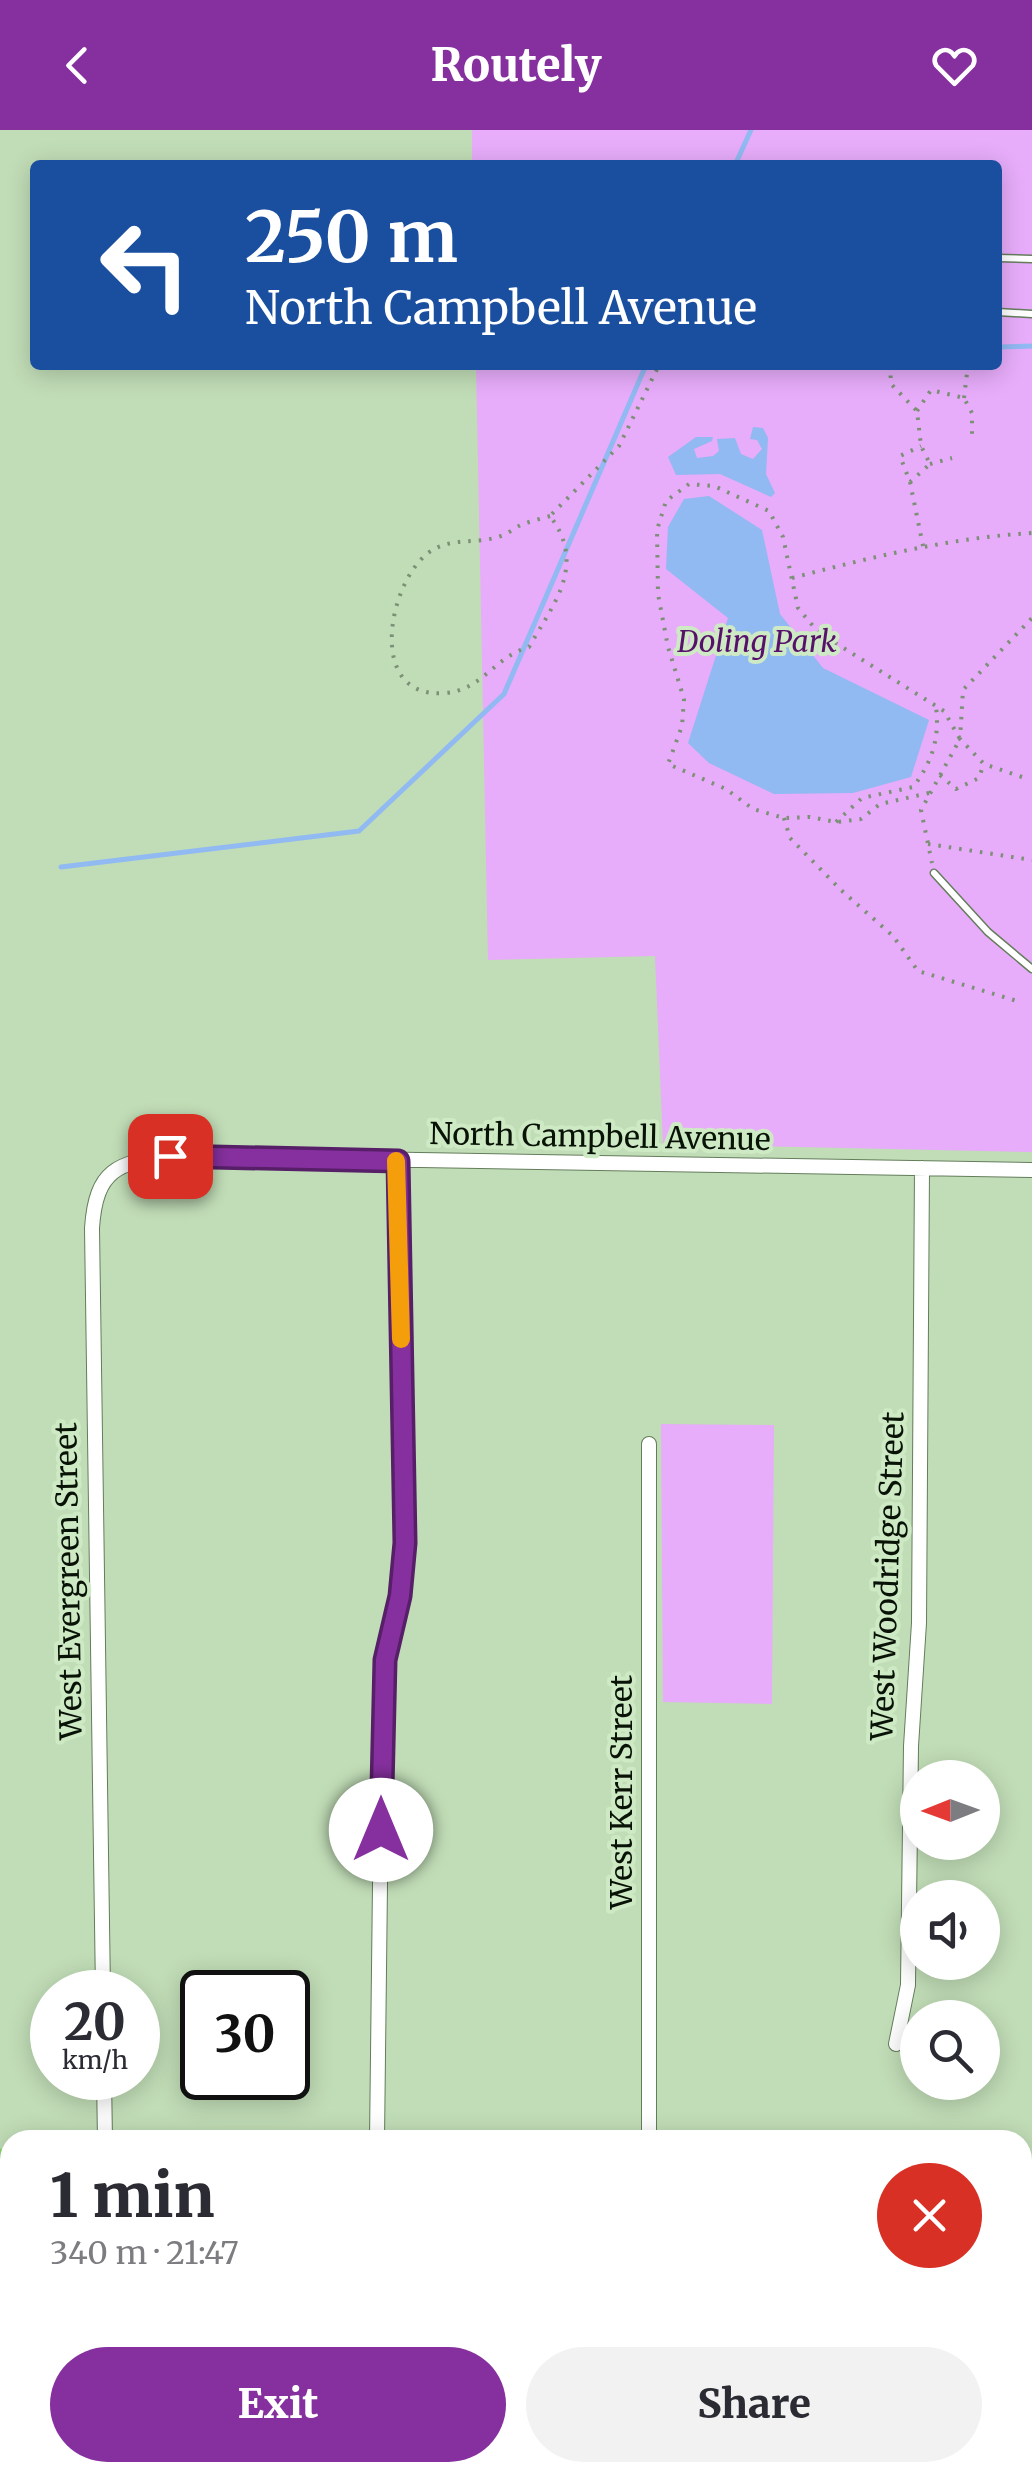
<!DOCTYPE html>
<html lang="en">
<head>
<meta charset="utf-8">
<style>
  body { margin:0; font-family:Merriweather,serif; background:#f2f2f3; color:#2b2b33; height:100vh; display:flex; flex-direction:column; font-size:38px; white-space:nowrap }
  * { box-sizing:border-box; margin:0 }
  p { font-size:32px; color:#7c7c81 }
  .icon { flex:none; width:55px; height:55px; fill:none; stroke:currentColor; stroke-width:2; stroke-linecap:round; stroke-linejoin:round }
  .map { position:relative; flex:1; overflow:hidden }
  .panel { position:absolute; left:0px; top:2000px; width:1032px; height:352px; display:flex; flex-direction:column; background:#fff; border-radius:30px 30px 0 0; box-shadow:0 5px 25px #0003 }
  .panel>* { flex:none }
  .hud { position:absolute; left:30px; top:30px; width:972px; height:210px; border-radius:10px; box-shadow:0 5px 25px #0003; background:#1a4fa0; color:#fff; overflow:hidden }
  .needle { width:65px; rotate:269deg }
  .controls { position:absolute; left:900px; top:1630px; display:grid; gap:20px }
  .controls a { display:grid; place-items:center; width:100px; height:100px; border-radius:50%; background:#fff; box-shadow:0 5px 25px #0003; font-size:50px }
  .speed { position:absolute; left:30px; top:1840px; display:flex; gap:20px; font-size:50px; font-weight:700; text-align:center }
  .speed>* { display:grid; place-content:center; width:130px; height:130px; border-radius:50%; background:#fff; box-shadow:0 5px 25px #0003; line-height:1 }
  .speed small { font-size:25px; font-weight:400 }
  .speed .limit { border:5px solid #111; border-radius:15px; background:#fff; color:#111 }
  .pin { position:absolute; display:grid; place-items:center; width:85px; height:85px; color:#fff; margin:-42px; border-radius:20px; box-shadow:0 5px 15px #0006 }
  .me { position:absolute; width:110px; margin:-55px; rotate:0deg; stroke-linejoin:round; filter:drop-shadow(0 0 8px #0008) }
  .turn { display:flex; align-items:center; gap:35px; height:210px; padding:0 50px; font-size:45px }
  .turn .icon { width:130px; height:130px; stroke-width:2.5 }
  .turn b { display:block; font-size:70px; line-height:85px }
  .round { display:grid; place-items:center; flex:none; width:105px; height:105px; border-radius:52px; background:#f2f2f3 }
  .summary { display:flex; align-items:center; justify-content:space-between; height:170px; padding:0 50px }
  h1 { font-size:60px; font-weight:800; line-height:75px }
  .primary-button { display:flex; gap:20px; margin-top:auto; padding:20px 50px }
  .primary-button a { flex:1; height:115px; border-radius:60px; background:#85309e; color:#fff; font-size:40px; font-weight:800; line-height:115px; text-align:center }
  .primary-button a+a { background:#f2f2f3; color:#2b2b33 }
  header { display:flex; justify-content:space-between; align-items:center; height:130px; padding:0 50px; background:#85309e; color:#fff; font-size:45px; font-weight:800 }
  .map>svg:first-child { display:block }
  .green { fill:#e7acfa }
  .water { fill:#91b9f2 }
  .lines { fill:none; stroke-linecap:round; stroke-linejoin:round }
  .stream { stroke:#91b9f2; stroke-width:5 }
  .lane-casing { stroke:#647d5b; stroke-width:9 }
  .street-casing { stroke:#647d5b; stroke-width:16 }
  .secondary-casing { stroke:#647d5b; stroke-width:22 }
  .highway-casing { stroke:#5e924b; stroke-width:28 }
  .path { stroke:#7b9074; stroke-width:4; stroke-dasharray:2.5 8; stroke-linecap:butt }
  .lane { stroke:#fff; stroke-width:6 }
  .street { stroke:#fff; stroke-width:14 }
  .secondary { stroke:#fff; stroke-width:20 }
  .highway { stroke:#8cd770; stroke-width:25 }
  .highway-bridge-casing { stroke:#5e924b; stroke-width:28; stroke-linecap:butt }
  .highway-bridge { stroke:#8cd770; stroke-width:25 }
  .route-casing { stroke:#561f67; stroke-width:25 }
  .route { stroke:#85309e; stroke-width:18 }
  .slow { stroke:#f59e0b; stroke-width:18 }
  .labels { text-anchor:middle; stroke-width:8; stroke-linejoin:round; paint-order:stroke }
  .park-label { font-size:30px; font-style:italic; fill:#57116a; stroke:#ceeac4 }
  .street-label { font-size:30px; fill:#091206; stroke:#ceeac4 }
</style>
</head>
<body>
<header><svg class="icon" aria-label="back" viewBox="0 0 24 24"><path d="M15 5l-7 7 7 7"/></svg>Routely<svg class="icon" aria-label="heart" viewBox="0 0 24 24"><path d="M12 20l-8-8c-3-5 5-10 8-4 3-6 11-1 8 4z"/></svg></header>
<div class="map">
<svg width="1032" height="2351" viewBox="0 0 1032 2351">
  <rect width="100%" height="100%" fill="#c1ddb7"/>
  <path class="green" d="M 472,0 L 1032,0 L 1032,1022 L 663,1014 L 655,826 L 488,830 L 476,235 L 998,235 L 998,35 L 472,35 Z
    M 661,1294 L 774,1295 L 772,1574 L 663,1572 Z"/>
  <path class="water" d="M 753,297 L 763,298 L 768,308 L 766,344 L 775,363 L 771,367 L 720,344 L 676,345 L 668,327 L 696,307 L 713,307 L 712,311 L 694,319 L 697,328 L 713,326 L 719,321 L 717,309 L 735,308 L 741,324 L 753,329 L 762,319 L 757,310 L 750,309 Z
    M 709,366 L 762,400 L 780,484 L 823,538 L 929,590 L 911,647 L 853,663 L 774,664 L 709,633 L 688,613 L 728,488 L 666,439 L 668,397 L 684,369 Z"/>
  <g class="lines">
    <path class="stream" d="M 735,35 L 751,0
      M 998,217 L 1032,216
      M 61,737 L 359,701 L 504,564 L 646,235"/>
    <defs>
      <path id="lane" d="M 998,128 L 1032,129
        M 998,182 L 1032,184
        M 934,743 L 988,802 L 1032,839"/>
      <path id="street" d="M 649,1314 L 649,2010
        M 103,1862 L 92,1098 C 96,1040 117,1032 170,1026 L 1032,1040
        M 896,1914 L 908,1855 L 911,1616 L 919,1493 L 922,1038
        M 104,1948 L 105,2010
        M 377,2010 L 382,1583 C 385,1526 400,1471 405,1413 L 398,1031
        M 650,2342 L 650,2351
        M 121,2351 L 121,2342"/>
      <path id="secondary" d="M 1022,2107 L 1032,2107"/>
      <path id="highway" d="M 2,2150 L 6,2351"/>
    </defs>
    <use href="#lane" class="lane-casing"/>
    <use href="#street" class="street-casing"/>
    <use href="#secondary" class="secondary-casing"/>
    <use href="#highway" class="highway-casing"/>
    <path class="path" d="M 890,235 L 891,254 L 917,281 L 921,316 L 930,334 L 910,352 L 900,326 L 921,316
      M 964,268 L 968,235
      M 917,281 L 931,260 L 964,268 L 972,283 L 972,306
      M 930,334 L 952,328
      M 910,352 L 923,416
      M 550,386 C 540,389 530,391 521,395 C 514,398 508,404 501,406 C 476,415 451,406 428,423 C 387,455 367,569 444,563 C 482,561 495,526 529,517 C 554,473 587,435 550,386 L 619,316 L 659,235
      M 792,448 C 872,427 949,408 1032,403
      M 940,645 L 956,659 L 979,648 L 983,636
      M 1022,647 L 984,634 L 960,609 L 963,560 L 1032,488
      M 929,663 L 880,674 L 861,689 L 836,692 L 810,687 L 784,688 L 753,679 L 726,659 L 668,634 L 682,596 L 684,569 L 668,517 L 658,464 L 657,400 L 666,371 L 689,354 L 714,356 L 769,381 L 783,407 L 798,478 L 818,502 L 944,581 L 960,609 L 921,680 L 932,733
      M 784,688 L 790,708 L 841,760 L 893,806 L 918,841 L 1017,871
      M 836,692 L 862,668 L 913,657 C 932,633 940,607 936,577
      M 928,714 L 1032,730"/>
    <use href="#lane" class="lane"/>
    <use href="#street" class="street"/>
    <use href="#secondary" class="secondary"/>
    <use href="#highway" class="highway"/>
    <defs>
      <path id="highway-bridge" d="M 0,2031 L 2,2150"/>
    </defs>
    <use href="#highway-bridge" class="highway-bridge-casing"/>
    <use href="#highway-bridge" class="highway-bridge"/>
  </g>
  <g class="lines">
    <defs>
      <path id="route" d="M 170,1026 L 398,1031 L 405,1413 L 400,1466 L 385,1530 L 381,1700"/>
    </defs>
    <use href="#route" class="route-casing"/>
    <use href="#route" class="route"/>
    <path class="slow" d="M 396,1031 L 401,1209"/>
  </g>
  <g class="labels">
    <g class="park-label">
      <text x="757" y="522">Doling Park</text>
    </g>
    <g class="street-label">
      <text transform="translate(600 1007) rotate(1)" y="10">North Campbell Avenue</text>
      <text transform="translate(888 1446) rotate(-88)" y="10">West Woodridge Street</text>
      <text transform="translate(69 1451) rotate(-91)" y="10">West Evergreen Street</text>
      <text transform="translate(622 1662) rotate(-90)" y="10">West Kerr Street</text>
    </g>
  </g>
</svg>
<div class="controls">
<a><svg class="needle" viewBox="-14 -14 28 28"><path d="M0-13l5 13h-10z" fill="#e53935"/><path d="M0 13l5-13h-10z" fill="#7c7c81"/></svg></a>
<a><svg class="icon" aria-label="sound" viewBox="0 0 24 24"><path d="M4 9h4l5-4v14l-5-4H4zM17 9q2 3 0 6"/></svg></a>
<a><svg class="icon" aria-label="search" viewBox="0 0 24 24"><circle cx="10" cy="10" r="6"/><path d="M15 15l6 6"/></svg></a>
</div>
<div class="speed"><div>20<small>km/h</small></div><div class="limit">30</div></div>
<div class="pin" style="left:170px;top:1026px;background:#d93025"><svg class="icon" aria-label="arrive" viewBox="0 0 24 24"><path d="M6 21V4h12l-3 4 3 4H6"/></svg></div>
<svg class="me" style="left:381px;top:1700px" viewBox="-20 -20 40 40"><circle r="19" fill="#fff"/><path d="M0-13L10 11 0 6-10 11z" fill="#85309e"/></svg>
<div class="hud">
<div class="turn"><svg class="icon" aria-label="left" viewBox="0 0 24 24"><path d="M17 20v-9H6M10 6l-5 5 5 5"/></svg><div><b>250 m</b>North Campbell Avenue</div></div>
</div>
<section class="panel">
<div class="summary"><div><h1>1 min</h1><p>340 m · 21:47</p></div><a class="round" style="background:#d93025;color:#fff"><svg class="icon" aria-label="close" viewBox="0 0 24 24"><path d="M6 6l12 12M18 6L6 18"/></svg></a></div>
<div class="primary-button"><a>Exit</a><a>Share</a></div>
</section>
</div>
</body>
</html>
